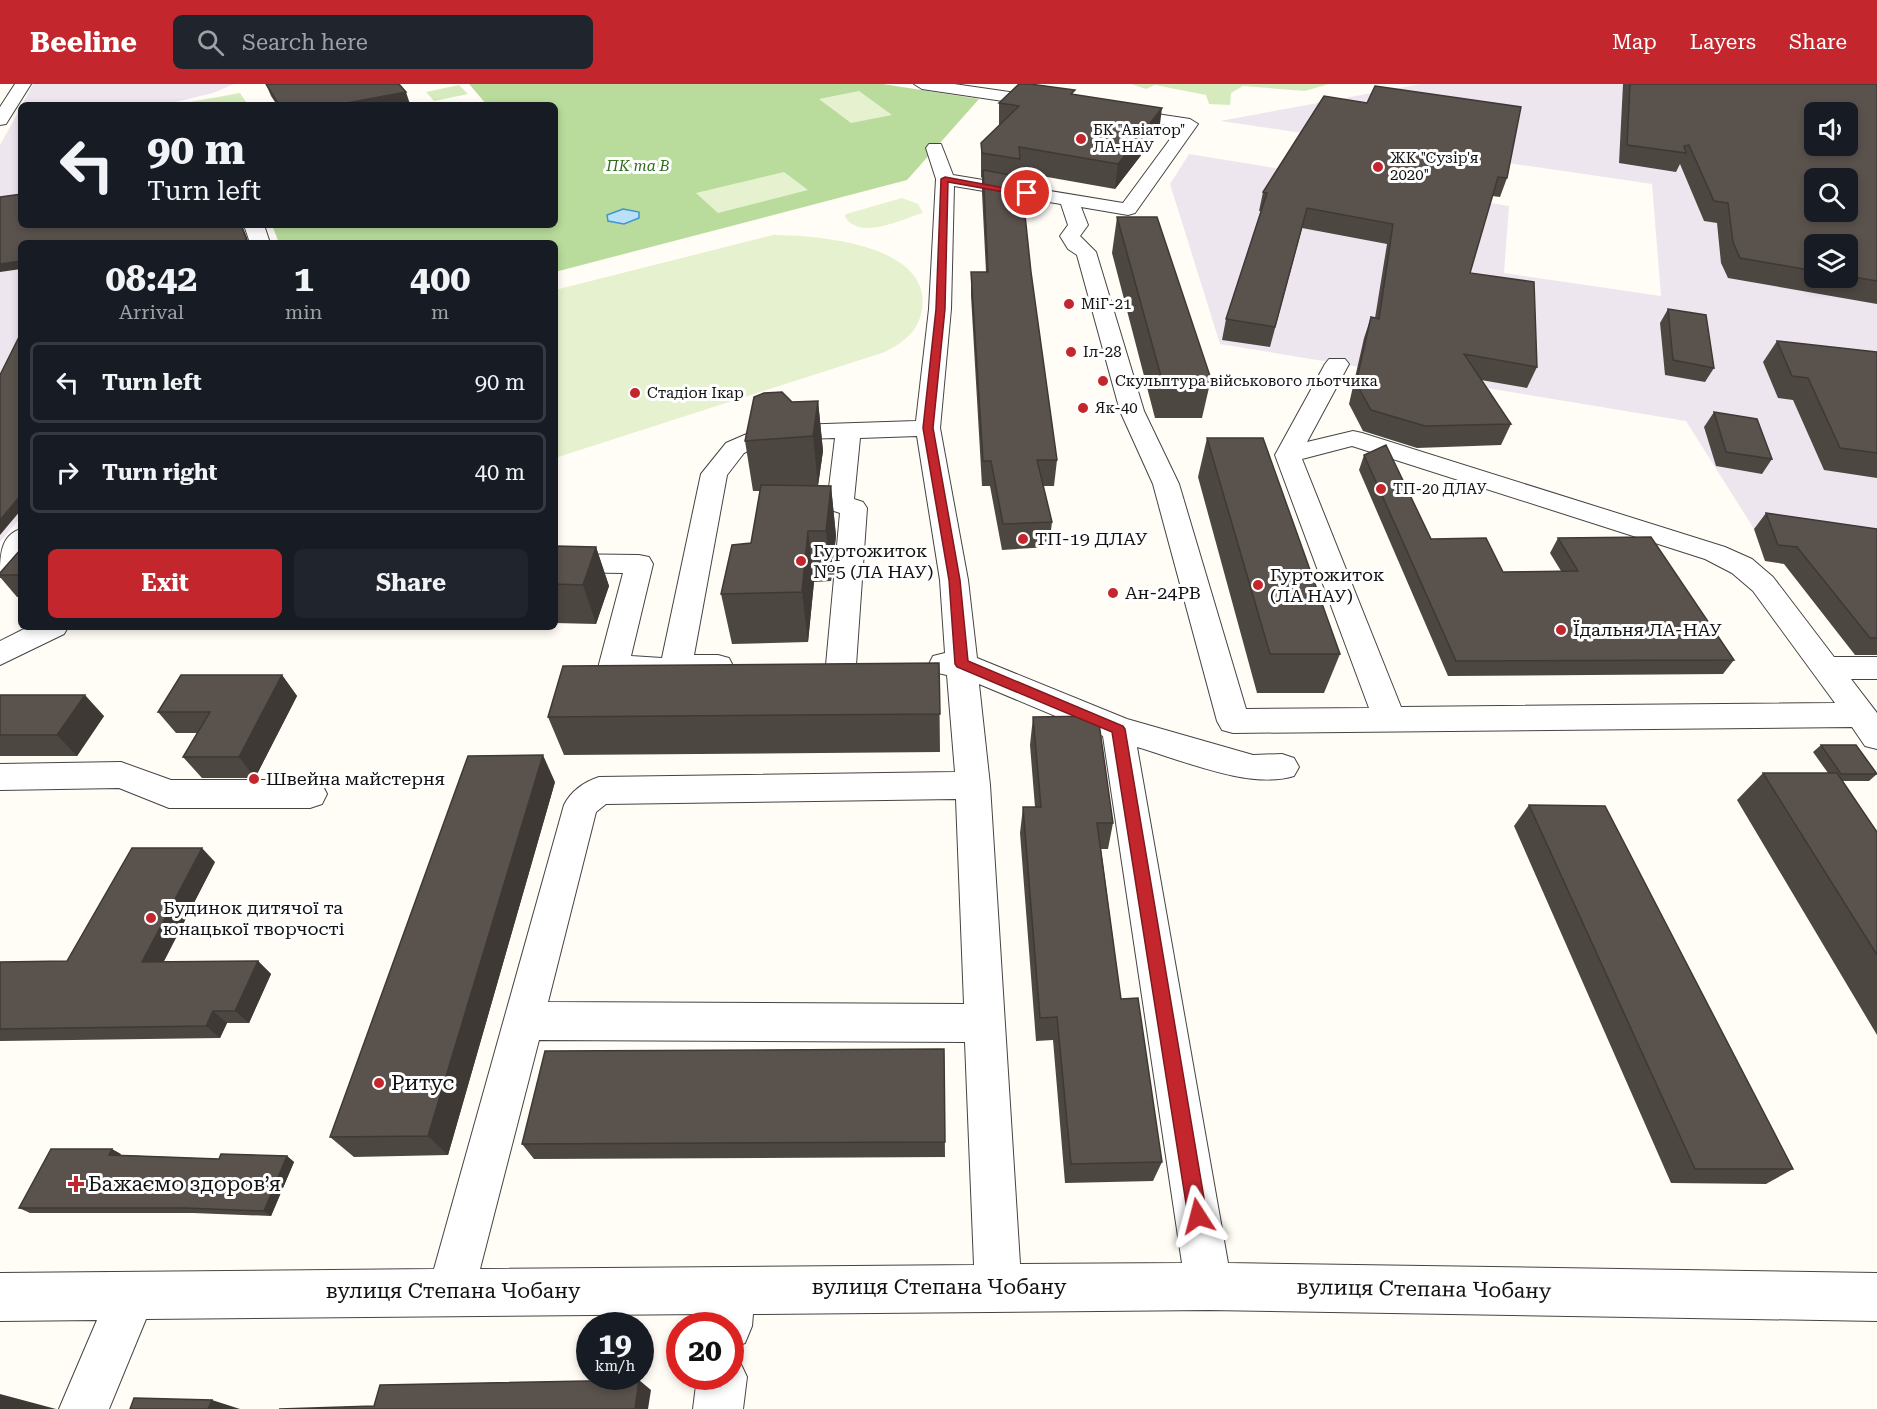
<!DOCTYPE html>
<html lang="en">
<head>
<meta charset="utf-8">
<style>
  body { margin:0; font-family:"Roboto Serif",serif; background:#20242c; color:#f1f3f6; height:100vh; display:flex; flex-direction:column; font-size:22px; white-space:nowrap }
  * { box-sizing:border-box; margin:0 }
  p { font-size:20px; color:#9ea1a6 }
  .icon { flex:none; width:33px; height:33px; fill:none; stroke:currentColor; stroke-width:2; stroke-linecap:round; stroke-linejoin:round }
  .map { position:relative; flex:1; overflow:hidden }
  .details { position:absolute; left:18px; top:156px; width:540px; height:390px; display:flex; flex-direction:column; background:#171b24; border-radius:9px; box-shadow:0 3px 9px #0003 }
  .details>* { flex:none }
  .hud { position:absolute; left:18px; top:18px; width:540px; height:126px; border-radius:9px; box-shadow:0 3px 9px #0003; background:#171b24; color:#f1f3f6; overflow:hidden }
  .buttons { position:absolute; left:1804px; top:18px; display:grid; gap:12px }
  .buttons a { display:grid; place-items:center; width:54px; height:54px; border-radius:9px; background:#171b24; box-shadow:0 3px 9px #0003; font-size:30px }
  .speed { position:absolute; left:576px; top:1228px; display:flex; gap:12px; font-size:30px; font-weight:700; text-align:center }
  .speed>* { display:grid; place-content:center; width:78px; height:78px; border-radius:50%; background:#171b24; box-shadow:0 3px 9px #0003; line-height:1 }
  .speed small { font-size:15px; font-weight:400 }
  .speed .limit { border:9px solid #d22; background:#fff; color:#111 }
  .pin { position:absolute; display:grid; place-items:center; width:51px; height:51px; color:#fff; margin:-26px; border:3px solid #fff; border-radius:50%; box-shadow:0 2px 6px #0007 }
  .me { position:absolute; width:66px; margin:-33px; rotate:351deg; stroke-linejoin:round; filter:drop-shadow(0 0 4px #0008) }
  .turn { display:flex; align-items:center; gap:21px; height:126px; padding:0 30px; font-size:27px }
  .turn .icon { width:78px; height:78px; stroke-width:2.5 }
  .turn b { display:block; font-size:42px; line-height:51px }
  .eta { display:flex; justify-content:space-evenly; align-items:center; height:102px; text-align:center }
  .eta b { font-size:36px; font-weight:700; line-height:42px }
  .primary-button { display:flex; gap:12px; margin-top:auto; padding:12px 30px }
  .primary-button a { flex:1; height:69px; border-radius:9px; background:#c4262e; color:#fff; font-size:24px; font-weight:700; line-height:69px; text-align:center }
  .primary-button a+a { background:#20242c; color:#f1f3f6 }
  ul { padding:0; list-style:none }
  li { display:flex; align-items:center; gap:18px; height:81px; margin:0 12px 9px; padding:0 18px; border:3px solid #363941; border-radius:9px }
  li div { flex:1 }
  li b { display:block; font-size:22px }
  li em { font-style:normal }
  header { display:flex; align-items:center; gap:36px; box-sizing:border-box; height:84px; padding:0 30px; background:#c4262e; color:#fff }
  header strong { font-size:28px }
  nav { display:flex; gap:33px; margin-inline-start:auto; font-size:21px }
  .search { width:420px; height:54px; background:#20242c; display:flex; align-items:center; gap:15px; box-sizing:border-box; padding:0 21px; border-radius:9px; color:#9ea1a6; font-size:22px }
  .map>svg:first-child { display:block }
  .industrial { fill:#eee6ef; fill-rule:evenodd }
  .green { fill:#d5ebbd }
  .forest { fill:#b9dc9c }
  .pitch { fill:#e6f2cf }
  .water { fill:#b9e0f7; stroke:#3f96cf; stroke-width:1.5 }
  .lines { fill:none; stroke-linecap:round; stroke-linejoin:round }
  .minor-casing { stroke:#444; stroke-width:2 }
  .minor { fill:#fff; fill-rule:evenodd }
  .wall { fill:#4d4742; fill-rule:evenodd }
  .shaded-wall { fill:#3f3936 }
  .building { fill:#5a524d; stroke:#3f3936; stroke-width:1.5; fill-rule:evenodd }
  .route { fill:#c4262e; stroke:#7f191e; stroke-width:1.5 }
  .poi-dot { fill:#c4262e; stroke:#fff; stroke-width:2 }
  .labels { text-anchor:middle; stroke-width:6; stroke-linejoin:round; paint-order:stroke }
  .far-poi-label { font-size:15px; fill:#111; stroke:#fff; text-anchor:start }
  .far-park-label { font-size:15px; font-style:italic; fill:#2f6b1f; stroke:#fff }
  .poi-label { font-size:18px; fill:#111; stroke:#fff; text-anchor:start }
  .near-poi-label { font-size:21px; fill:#111; stroke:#fff; text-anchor:start }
  .near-street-label { font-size:21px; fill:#111; stroke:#fff }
</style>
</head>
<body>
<header>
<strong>Beeline</strong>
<div class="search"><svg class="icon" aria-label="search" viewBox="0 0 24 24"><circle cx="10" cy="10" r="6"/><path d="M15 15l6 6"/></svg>Search here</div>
<nav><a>Map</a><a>Layers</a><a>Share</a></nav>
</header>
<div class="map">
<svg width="1877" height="1325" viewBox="0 0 1877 1325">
  <rect width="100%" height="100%" fill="#fffdf5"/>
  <path class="industrial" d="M 33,0 L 234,0 L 213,9 L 163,21 L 22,21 Z
    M 1421,0 L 1877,0 L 1877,494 L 1765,477 L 1754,445 L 1686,337 L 1220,260 L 1170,100 L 1189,70 L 1509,122 L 1504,189 L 1661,212 L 1652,100 L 1220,37 ZM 1815,28 L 1848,28 L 1848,62 L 1815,62 ZM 1815,94 L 1848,94 L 1848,128 L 1815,128 ZM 1815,160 L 1848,160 L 1848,194 L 1815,194 Z
    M 21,23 L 21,433 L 0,458 L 0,61 Z"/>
  <path class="green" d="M 1131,0 L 1329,0 L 1305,7 L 1243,2 L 1231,9 L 1230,21 L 1209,20 L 1206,11 L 1155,1 L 1146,5 Z
    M 459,1 L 468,10 L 434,17 L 426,8 Z
    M 240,9 L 248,21 L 192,21 L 190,18 Z"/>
  <path class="forest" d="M 469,0 L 883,0 L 979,15 L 907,96 L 555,188 L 555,159 L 279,159 L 272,141 L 555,141 L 555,21 L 487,21 Z"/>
  <path class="pitch" d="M 859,7 L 892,31 L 851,39 L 819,15 Z
    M 784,88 L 808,106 L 718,129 L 696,109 Z
    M 902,114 L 918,120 L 923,129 C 901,135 861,157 845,133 L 846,130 Z
    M 773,151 C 816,151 932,160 922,225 C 919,247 904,258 885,268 L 555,374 L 555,206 Z"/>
  <path class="water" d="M 623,125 L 639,128 L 639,134 L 624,140 L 608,137 L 607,131 Z"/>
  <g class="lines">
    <defs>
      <path id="minor" d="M 15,0 L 31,0 L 6,40 L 0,41 L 0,23 Z
        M 914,0 L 954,0 L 1051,14 L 1059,19 L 1051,24 L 922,5 Z
        M 1117,24 L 1190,35 L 1198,40 L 1135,129 L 1128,131 L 1081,123 L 1088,141 L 1080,152 L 1096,168 L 1144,327 L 1179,400 L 1246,625 L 1369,624 L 1275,371 L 1325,280 L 1329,275 L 1345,275 L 1349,280 L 1307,358 L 1353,347 L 1362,349 L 1725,463 L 1752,475 L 1773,493 L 1834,573 L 1877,573 L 1877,595 L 1851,595 L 1877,629 L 1877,665 L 1865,662 L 1852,643 L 1233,649 L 1222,646 L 1217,637 L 1153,400 L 1120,327 L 1077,171 L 1068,165 L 1060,152 L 1068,141 L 1061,120 L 954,102 L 951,225 L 940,344 L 968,496 L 977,574 L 1127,635 L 1253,671 L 1282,670 L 1294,674 L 1299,683 L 1294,692 C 1250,706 1182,676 1137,663 L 1228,1179 L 1877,1189 L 1877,1237 L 1209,1226 L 753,1230 L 752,1242 L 745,1259 L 730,1265 L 730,1242 L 704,1242 L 705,1230 L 146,1235 L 109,1325 L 59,1325 L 97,1236 L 0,1237 L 0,1189 L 434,1185 L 564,721 C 571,707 584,698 599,693 L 955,688 L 947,591 L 933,588 L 929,580 L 933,572 L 945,569 L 940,496 L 917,352 L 860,354 L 854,415 L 863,418 L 867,424 L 856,581 L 852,589 L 841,592 L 830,589 L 826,581 L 840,429 L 831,426 L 827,420 L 835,354 L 770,356 L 744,369 L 727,391 L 694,571 L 718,571 L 729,574 L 733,582 L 729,590 C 709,596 688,594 668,592 C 663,591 659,594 654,594 C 637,596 618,597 602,592 L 598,584 L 623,489 L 555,488 L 555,470 L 639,471 L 649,473 L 653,480 L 631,572 L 662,574 L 701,390 L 726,359 L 765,342 L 916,337 L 929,225 L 936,95 L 926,64 L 929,60 L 941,60 L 953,91 L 1123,119 L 1179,43 L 1111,32 L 1109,29 L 1111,26 ZM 1352,362 L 1705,475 L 1732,489 L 1753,507 L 1835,619 L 1401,623 L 1302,375 ZM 979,600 L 1103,652 L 1182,1179 L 1020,1180 L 990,701 ZM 956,715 L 964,920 L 548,918 L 596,728 L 606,720 ZM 539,956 L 965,958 L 974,1181 L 480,1185 Z
        M 244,141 L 264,141 L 270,159 L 250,159 Z
        M 21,445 L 21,475 L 10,491 L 0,493 C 0,473 0,451 21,445 Z
        M 28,543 L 68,543 L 64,550 L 0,581 L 0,557 Z
        M 121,678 L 171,696 L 310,696 L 322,700 L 327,710 L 322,720 L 310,724 L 169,724 L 119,704 L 0,706 L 0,680 Z
        M 730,1272 L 739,1276 L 747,1293 L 743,1325 L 693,1325 L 697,1293 L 730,1293 Z"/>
    </defs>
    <use href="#minor" class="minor-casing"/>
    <use href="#minor" class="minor"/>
  </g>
  <path class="wall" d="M 266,0 L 410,20 L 405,21 L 277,21 L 271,12 Z
    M 1623,0 L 1877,0 L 1877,220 L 1728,194 L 1721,179 L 1717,139 L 1704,137 L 1680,80 L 1676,88 L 1619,79 ZM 1815,160 L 1848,160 L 1848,194 L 1815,194 Z
    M 1074,10 L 1159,48 L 1115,105 L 1019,88 L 1031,188 L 1057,376 L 1054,402 L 1043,402 L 1052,438 L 1049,463 L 1002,466 L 990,402 L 982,402 L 971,212 L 971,188 L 986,188 L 982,109 L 982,94 L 981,93 L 981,59 L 999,42 L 999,19 Z
    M 1324,12 L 1507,94 L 1500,113 L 1492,112 L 1470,189 L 1537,283 L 1527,304 L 1481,296 L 1511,340 L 1501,361 L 1417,364 L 1363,347 L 1349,320 L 1364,254 L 1371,233 L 1375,234 L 1387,160 L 1302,144 L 1270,263 L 1222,256 L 1226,235 L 1261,127 L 1259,127 L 1263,108 Z
    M 1117,133 L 1211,295 L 1202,334 L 1155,334 L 1112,169 Z
    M 1668,225 L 1714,284 L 1705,298 L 1665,291 L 1660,239 Z
    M 1777,257 L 1877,268 L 1877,394 L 1824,386 L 1793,316 L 1778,314 L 1763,278 Z
    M 818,317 L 823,367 L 818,401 L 831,402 L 836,452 L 831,497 L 814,498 L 808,558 L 732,560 L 721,510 L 751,459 L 760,407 L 753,407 L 745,357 L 792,318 Z
    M 1714,328 L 1772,375 L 1762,390 L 1716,382 L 1704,343 Z
    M 1207,354 L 1340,570 L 1324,609 L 1257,609 L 1198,393 Z
    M 1364,371 L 1431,455 L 1503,488 L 1561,487 L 1550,469 L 1558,454 L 1734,576 L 1723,590 L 1448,592 L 1359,386 Z
    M 1766,429 L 1877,445 L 1877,571 L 1855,571 L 1784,480 L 1765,477 L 1754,445 Z
    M 555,462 L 596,463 L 609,502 L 596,540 L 555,539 Z
    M 21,465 L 21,513 L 17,513 L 0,493 L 0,489 Z
    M 939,579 L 940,668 L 564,671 L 548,633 Z
    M 282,591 L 297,612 L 255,694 L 202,694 L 183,673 L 197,649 L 176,649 L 158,628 Z
    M 0,611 L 104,632 L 77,672 L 0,672 Z
    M 1033,633 L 1113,739 L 1108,765 L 1101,765 L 1121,915 L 1162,1078 L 1153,1097 L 1065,1099 L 1053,956 L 1036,957 L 1020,749 L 1023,723 L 1035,723 L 1030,661 Z
    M 1821,661 L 1877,690 L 1869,697 L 1842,697 L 1877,748 L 1877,951 L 1737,716 L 1763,689 L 1828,689 L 1813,668 Z
    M 555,698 L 448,1071 L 354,1073 L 330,1053 Z
    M 1529,721 L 1793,1085 L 1766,1100 L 1671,1099 L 1514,742 Z
    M 215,778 L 163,878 L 258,877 L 271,890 L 249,939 L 227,939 L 220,954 L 0,957 L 0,878 L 67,877 Z
    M 944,965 L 945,1073 L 534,1075 L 522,1060 Z
    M 121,1070 L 120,1071 L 219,1075 L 287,1072 L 294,1078 L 271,1132 L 193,1129 L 30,1129 L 19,1124 Z"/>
  <path class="shaded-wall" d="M 406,8 L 410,20 L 405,21 L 336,21 Z
    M 1162,24 L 1159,48 L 1115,105 L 1118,80 Z
    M 241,141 L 242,141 L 249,159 L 245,159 Z
    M 21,177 L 21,185 L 0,188 L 0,180 Z
    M 818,317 L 823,367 L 818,402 L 813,352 Z
    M 831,402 L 836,452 L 831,497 L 826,447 Z
    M 21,411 L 21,426 L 0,451 L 0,436 Z
    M 808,447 L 814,498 L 808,558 L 802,508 Z
    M 596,463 L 609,502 L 596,540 L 583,501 Z
    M 282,591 L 297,612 L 255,694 L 239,673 Z
    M 85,611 L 104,632 L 77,672 L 57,651 Z
    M 543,671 L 555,698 L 448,1071 L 428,1052 Z
    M 202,764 L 215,778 L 157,891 L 142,878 Z
    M 258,877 L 271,890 L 249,939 L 235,927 Z
    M 213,927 L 227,939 L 220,954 L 206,942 Z
    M 112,1065 L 121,1070 L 118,1076 L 109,1071 Z
    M 287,1072 L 294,1078 L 271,1132 L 264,1127 Z
    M 639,1296 L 651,1306 L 648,1325 L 635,1325 Z
    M 0,1310 L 56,1325 L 0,1325 Z
    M 212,1316 L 240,1325 L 208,1325 Z"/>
  <path class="building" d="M 266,0 L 399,0 L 406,8 L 336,21 L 279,21 Z
    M 1019,0 L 1030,0 L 1075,6 L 1071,10 L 1162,24 L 1118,80 L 1019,63 L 1020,75 L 982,69 L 981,59 L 1019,22 L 999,19 Z
    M 1630,0 L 1877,0 L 1877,197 L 1848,192 L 1848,160 L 1815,160 L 1815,187 L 1740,174 L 1733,158 L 1728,119 L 1714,117 L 1689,61 L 1684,62 L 1686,69 L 1627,61 ZM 1815,28 L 1848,28 L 1848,62 L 1815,62 ZM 1815,94 L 1848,94 L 1848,128 L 1815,128 Z
    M 1375,2 L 1521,23 L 1507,94 L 1498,93 L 1470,189 L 1534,198 L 1537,283 L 1464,270 L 1511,340 L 1425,342 L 1371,326 L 1356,299 L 1371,233 L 1379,235 L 1393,140 L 1307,124 L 1275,243 L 1226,235 L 1267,109 L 1263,108 L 1324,12 L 1367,19 Z
    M 983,86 L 1021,93 L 1031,188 L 1057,376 L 1037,376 L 1052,438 L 1003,440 L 991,377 L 983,377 L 971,188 L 988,188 Z
    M 21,110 L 21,141 L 241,141 L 246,154 L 245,159 L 21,159 L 21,177 L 0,180 L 0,113 Z
    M 1117,133 L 1157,133 L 1211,295 L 1162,296 Z
    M 1668,225 L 1706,231 L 1714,284 L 1673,276 Z
    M 21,249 L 21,411 L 0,436 L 0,291 Z
    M 1777,257 L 1877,268 L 1877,369 L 1840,364 L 1808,294 L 1792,292 Z
    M 782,308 L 792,318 L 818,317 L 813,352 L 745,357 L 754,313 L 764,309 Z
    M 1714,328 L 1757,335 L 1772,375 L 1726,368 Z
    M 1207,354 L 1263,354 L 1340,570 L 1270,570 Z
    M 1386,361 L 1431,455 L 1486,454 L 1503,488 L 1578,487 L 1558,454 L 1651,453 L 1734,576 L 1456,577 L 1364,371 Z
    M 761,401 L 831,402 L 826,447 L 808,447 L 802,508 L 721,510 L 732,461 L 751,459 Z
    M 1766,429 L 1877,445 L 1877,554 L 1870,554 L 1797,463 L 1778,461 Z
    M 555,462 L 596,463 L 583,501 L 555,500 Z
    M 21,465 L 21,491 L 0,491 L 0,489 Z
    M 939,579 L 940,630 L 548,633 L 563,582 Z
    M 181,591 L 282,591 L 239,673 L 183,673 L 210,628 L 158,628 Z
    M 0,611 L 85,611 L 57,651 L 0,651 Z
    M 1098,632 L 1113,739 L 1097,739 L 1121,915 L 1138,914 L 1162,1078 L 1071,1080 L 1057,933 L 1040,934 L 1023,723 L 1041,723 L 1033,633 Z
    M 1821,661 L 1856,661 L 1877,690 L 1841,690 Z
    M 543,671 L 428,1052 L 330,1053 L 468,672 Z
    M 1763,689 L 1837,689 L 1877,748 L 1877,871 Z
    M 1529,721 L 1605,722 L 1793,1085 L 1695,1085 Z
    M 132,764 L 202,764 L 142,878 L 258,877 L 235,927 L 213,927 L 206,942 L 0,945 L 0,878 L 67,877 Z
    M 944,965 L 945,1058 L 522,1060 L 545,967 Z
    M 51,1065 L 112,1065 L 109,1071 L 219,1075 L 221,1070 L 287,1072 L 264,1127 L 185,1124 L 19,1124 Z
    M 639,1296 L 635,1325 L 279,1325 L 374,1322 L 380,1301 Z
    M 134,1314 L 212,1316 L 208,1325 L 130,1325 Z"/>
  <path class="route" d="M 945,93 L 1031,109 L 1027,112 L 948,98 L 945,225 L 933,344 L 960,496 L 968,577 L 1123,642 L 1125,645 L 1207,1132 L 1204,1139 L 1198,1141 L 1191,1139 L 1188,1132 L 1112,648 L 957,583 L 955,580 L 949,496 L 923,344 L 936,225 L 941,95 Z"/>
  <g class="poi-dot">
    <circle cx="1081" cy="55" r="6"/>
    <circle cx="1378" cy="83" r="6"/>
    <circle cx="1069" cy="220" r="6"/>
    <circle cx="1071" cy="268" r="6"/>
    <circle cx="1103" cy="297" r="6"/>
    <circle cx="635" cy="309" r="6"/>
    <circle cx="1083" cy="324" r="6"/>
    <circle cx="1381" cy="405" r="6"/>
    <circle cx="1023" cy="455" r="6"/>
    <circle cx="801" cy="477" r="6"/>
    <circle cx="1258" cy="501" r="6"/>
    <circle cx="1113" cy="509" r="6"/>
    <circle cx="1561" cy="546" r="6"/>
    <circle cx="254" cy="695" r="6"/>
    <circle cx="151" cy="834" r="6"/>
    <circle cx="379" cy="999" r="6"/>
    <path d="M73 1091h6v6h6v6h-6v6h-6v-6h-6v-6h6z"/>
  </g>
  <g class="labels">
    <g class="far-poi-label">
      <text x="1093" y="51">БК "Авіатор"<tspan x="1093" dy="17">ЛА-НАУ</tspan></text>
      <text x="1390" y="79">ЖК "Сузір'я<tspan x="1390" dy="17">2020"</tspan></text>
      <text x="1081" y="225">МіГ-21</text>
      <text x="1083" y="273">Іл-28</text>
      <text x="1115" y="302">Скульптура військового льотчика</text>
      <text x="647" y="314">Стадіон Ікар</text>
      <text x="1095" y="329">Як-40</text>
      <text x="1393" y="410">ТП-20 ДЛАУ</text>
    </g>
    <g class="far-park-label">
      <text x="638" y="87">ПК та В</text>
    </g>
    <g class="poi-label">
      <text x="1035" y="461">ТП-19 ДЛАУ</text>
      <text x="813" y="473">Гуртожиток<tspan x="813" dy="21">№5 (ЛА НАУ)</tspan></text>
      <text x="1270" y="497">Гуртожиток<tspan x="1270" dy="21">(ЛА НАУ)</tspan></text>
      <text x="1125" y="515">Ан-24РВ</text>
      <text x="1573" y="552">Їдальня ЛА-НАУ</text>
      <text x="266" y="701">Швейна майстерня</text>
      <text x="163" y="830">Будинок дитячої та<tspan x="163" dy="21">юнацької творчості</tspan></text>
    </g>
    <g class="near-poi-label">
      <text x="391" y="1006">Ритус</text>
      <text x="88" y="1107">Бажаємо здоров’я</text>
    </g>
    <g class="near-street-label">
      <text x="939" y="1210">вулиця Степана Чобану</text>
      <text transform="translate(1424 1205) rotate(1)" y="7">вулиця Степана Чобану</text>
      <text x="453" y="1214">вулиця Степана Чобану</text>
    </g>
  </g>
</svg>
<div class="buttons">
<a><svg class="icon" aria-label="sound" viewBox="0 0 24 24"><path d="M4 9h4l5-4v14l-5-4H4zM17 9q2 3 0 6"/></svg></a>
<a><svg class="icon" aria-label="search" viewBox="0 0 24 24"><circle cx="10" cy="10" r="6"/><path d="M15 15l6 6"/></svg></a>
<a><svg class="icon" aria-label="layers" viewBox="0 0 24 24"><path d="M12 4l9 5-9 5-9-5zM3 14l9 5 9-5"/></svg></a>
</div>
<div class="speed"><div>19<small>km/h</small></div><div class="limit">20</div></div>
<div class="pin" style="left:1027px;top:109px;background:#d93025"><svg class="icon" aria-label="arrive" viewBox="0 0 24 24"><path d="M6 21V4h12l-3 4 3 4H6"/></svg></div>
<svg class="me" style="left:1198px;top:1132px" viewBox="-20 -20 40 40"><path d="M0-17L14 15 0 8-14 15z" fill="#c4262e" stroke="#fff" stroke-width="4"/></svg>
<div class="hud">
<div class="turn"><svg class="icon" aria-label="left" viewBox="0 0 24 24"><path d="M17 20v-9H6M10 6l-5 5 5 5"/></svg><div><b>90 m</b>Turn left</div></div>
</div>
<section class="details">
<div class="eta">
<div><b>08:42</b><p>Arrival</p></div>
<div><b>1</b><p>min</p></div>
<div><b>400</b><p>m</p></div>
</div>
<ul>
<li><svg class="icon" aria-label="left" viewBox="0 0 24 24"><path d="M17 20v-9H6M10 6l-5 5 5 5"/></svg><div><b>Turn left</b></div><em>90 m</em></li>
<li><svg class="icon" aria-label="right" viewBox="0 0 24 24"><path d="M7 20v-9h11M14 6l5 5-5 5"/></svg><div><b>Turn right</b></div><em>40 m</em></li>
</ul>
<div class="primary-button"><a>Exit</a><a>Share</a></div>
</section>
</div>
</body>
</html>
